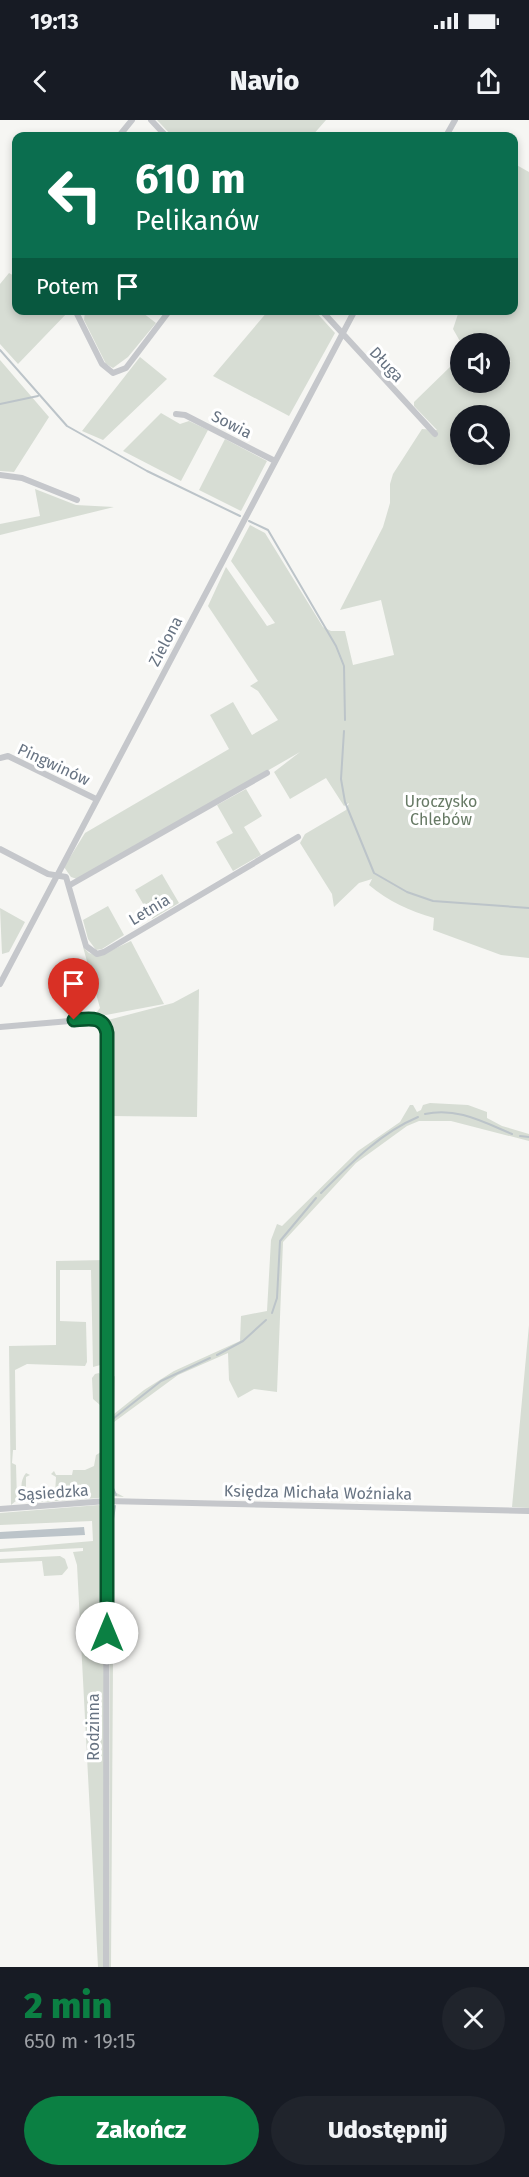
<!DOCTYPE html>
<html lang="pl">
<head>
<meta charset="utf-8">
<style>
  body { margin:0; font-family:"Fira Sans",sans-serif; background:#20242c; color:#f1f3f6; height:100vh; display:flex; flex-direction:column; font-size:22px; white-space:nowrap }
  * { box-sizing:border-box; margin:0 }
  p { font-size:20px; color:#9ea1a6 }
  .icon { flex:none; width:33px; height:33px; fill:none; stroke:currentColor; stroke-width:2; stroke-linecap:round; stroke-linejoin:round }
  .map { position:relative; height:1847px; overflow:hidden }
  .panel { display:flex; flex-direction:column; background:#171b24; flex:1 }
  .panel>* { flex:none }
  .guide { position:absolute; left:12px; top:12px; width:506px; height:183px; border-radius:12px; box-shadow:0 3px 9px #0003; background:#0b6e4f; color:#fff; overflow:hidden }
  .tools { position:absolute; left:450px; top:213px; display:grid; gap:12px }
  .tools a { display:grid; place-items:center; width:60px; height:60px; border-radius:50%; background:#171b24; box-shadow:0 3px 9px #0003; font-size:30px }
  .pin { position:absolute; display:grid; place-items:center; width:51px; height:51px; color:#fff; margin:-62px -26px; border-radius:50% 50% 50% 0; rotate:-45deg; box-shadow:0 0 6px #0007 }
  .pin .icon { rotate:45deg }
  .me { position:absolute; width:66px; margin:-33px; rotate:0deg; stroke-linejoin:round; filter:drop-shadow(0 0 4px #0008) }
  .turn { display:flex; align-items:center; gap:21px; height:126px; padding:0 24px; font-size:27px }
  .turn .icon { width:78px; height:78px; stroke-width:2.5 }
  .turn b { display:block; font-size:42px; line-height:51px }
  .then { display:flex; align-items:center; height:57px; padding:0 24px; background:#0003; gap:12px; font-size:22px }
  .round { display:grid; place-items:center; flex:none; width:63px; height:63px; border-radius:32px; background:#20242c }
  .summary { display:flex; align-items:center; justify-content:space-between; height:102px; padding:0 24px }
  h1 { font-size:36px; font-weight:800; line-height:45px; color:#0b8043 }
  .action { display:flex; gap:12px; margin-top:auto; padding:12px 24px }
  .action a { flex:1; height:69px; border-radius:36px; background:#0b8043; color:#fff; font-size:24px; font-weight:800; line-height:69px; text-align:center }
  .action a+a { background:#20242c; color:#f1f3f6 }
  .status { display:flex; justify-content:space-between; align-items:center; height:42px; padding:0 30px; background:#171b24; direction:ltr }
  .status svg { height:16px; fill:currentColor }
  header { display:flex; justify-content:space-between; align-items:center; height:78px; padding:0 24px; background:#171b24; font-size:27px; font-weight:800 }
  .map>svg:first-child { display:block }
  .green { fill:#d7ddd4; fill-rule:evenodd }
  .water { fill:#bcc4c9 }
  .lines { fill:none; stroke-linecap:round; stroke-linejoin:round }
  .stream { stroke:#bcc4c9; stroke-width:2 }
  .street { stroke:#c5c7cb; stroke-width:6 }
  .route-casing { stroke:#07532c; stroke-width:15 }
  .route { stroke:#0b8043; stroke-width:10 }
  .labels { text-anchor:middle; stroke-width:6; stroke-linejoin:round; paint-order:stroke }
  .street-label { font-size:16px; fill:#677382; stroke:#fff }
  .park-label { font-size:16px; fill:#677a65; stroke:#fff }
</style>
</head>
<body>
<div class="status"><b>19:13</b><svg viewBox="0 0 49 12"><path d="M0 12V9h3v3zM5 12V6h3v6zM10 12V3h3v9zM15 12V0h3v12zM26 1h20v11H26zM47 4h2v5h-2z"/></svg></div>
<header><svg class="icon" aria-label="back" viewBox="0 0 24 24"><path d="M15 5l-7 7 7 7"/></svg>Navio<svg class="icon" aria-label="share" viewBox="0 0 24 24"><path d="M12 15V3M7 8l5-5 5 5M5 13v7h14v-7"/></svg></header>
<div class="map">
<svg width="529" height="1847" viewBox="0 0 529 1847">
  <rect width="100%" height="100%" fill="#f6f6f3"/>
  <path class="green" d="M 157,0 L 326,0 L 312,16 L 172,16 Z
    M 513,43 L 529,52 L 529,838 L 501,835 L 433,810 L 434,798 C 410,791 388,781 369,765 L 372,759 L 359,763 L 334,787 L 332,774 L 300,723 L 305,714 L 346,690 L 349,683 L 344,686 L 326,658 L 290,679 L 274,652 L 300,632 L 85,756 L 77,759 L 71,757 L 64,747 L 85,713 L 229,629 L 210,595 L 233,582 L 252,615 L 278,600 L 258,571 L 250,566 L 258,561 L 208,486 L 226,447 L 267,506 L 275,503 L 231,441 L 250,405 L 265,413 L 323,507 L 331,511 L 345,511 L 353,545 L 394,535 L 381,480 L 340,490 L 383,407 L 390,383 L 390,364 L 393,354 L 422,309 L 437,310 L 414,286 L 414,282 L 452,245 L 460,251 L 460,262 L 479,263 L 485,266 L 488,263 L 500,262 L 500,252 L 511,241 L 500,237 L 500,224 L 461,223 L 453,209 L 459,191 L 513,190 ZM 460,296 L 500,296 L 500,334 L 460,334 Z
    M 9,153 L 16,157 L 16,190 L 69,191 L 18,244 L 0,224 L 0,164 Z
    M 139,190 L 156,203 L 128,237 L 113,248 L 106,244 L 84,200 L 85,192 Z
    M 268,191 L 315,191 L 335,213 L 289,296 L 213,256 Z
    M 140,237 L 167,259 L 103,320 L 82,311 Z
    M 0,240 L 49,297 L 14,352 L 0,351 Z
    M 161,293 L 180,304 L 189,301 L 208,310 L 181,361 L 123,331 Z
    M 225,319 L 267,341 L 241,391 L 199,370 Z
    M 35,369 L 76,385 L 114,387 L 0,415 L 0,404 L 40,396 Z
    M 246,669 L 262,696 L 244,707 L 261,735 L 233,751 L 216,722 L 233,713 L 217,685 Z
    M 162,754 L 179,783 L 152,799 L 135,770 Z
    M 108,786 L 124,815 L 102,829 L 96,830 L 88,819 L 83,800 Z
    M 0,788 L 25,802 L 9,832 L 2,834 Z
    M 131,821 L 164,884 L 106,895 L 96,893 L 100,888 L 83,827 L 89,833 L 99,836 Z
    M 199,869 L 197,997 L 110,996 L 108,900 L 173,883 Z
    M 430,983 L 468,985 L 487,992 L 487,998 L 502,1006 L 529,1014 L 529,1021 L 451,1001 L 419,1001 L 407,1006 L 356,1043 L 283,1122 L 277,1272 L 254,1269 L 238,1278 L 229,1260 L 228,1233 L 178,1255 L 114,1302 L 113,1371 L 124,1377 L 112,1376 L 110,1362 L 113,1257 L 115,1256 L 114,1294 L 144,1270 L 174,1251 L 240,1221 L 241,1196 L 267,1191 L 271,1120 L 277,1104 L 282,1106 L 358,1031 L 400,1002 L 410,985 L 413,985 L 417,992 L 421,990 L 423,985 Z
    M 105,1140 L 104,1244 L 93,1247 L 91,1150 L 60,1150 L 60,1201 L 86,1202 L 87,1242 L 85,1246 L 27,1244 L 15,1250 L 16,1330 L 13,1330 L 12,1343 L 16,1345 L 17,1380 L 11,1385 L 9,1226 L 56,1225 L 56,1141 Z
    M 529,1205 L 529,1388 L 512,1387 Z
    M 95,1254 L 99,1253 L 103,1257 L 103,1375 L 99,1378 L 29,1383 C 20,1377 19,1361 26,1353 L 30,1355 L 26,1357 L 26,1374 L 55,1374 L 56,1357 L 51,1354 L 54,1351 L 56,1355 L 72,1355 L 73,1350 L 85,1350 L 94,1346 L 96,1335 L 101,1332 L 100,1285 L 93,1279 L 92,1258 Z
    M 99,1385 L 104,1388 L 104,1847 L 98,1847 L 77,1445 L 73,1432 L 83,1431 L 83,1428 L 0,1432 L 0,1429 L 93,1421 L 92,1401 L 0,1405 L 0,1393 Z
    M 116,1385 L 114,1393 L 111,1847 L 109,1847 L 110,1394 L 111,1388 Z
    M 60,1436 L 65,1439 L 68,1448 L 62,1455 L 44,1456 L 42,1441 L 0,1443 L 0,1439 Z"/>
  <path class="water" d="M 84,1407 L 85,1415 L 0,1419 L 0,1412 Z"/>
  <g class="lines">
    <path class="stream" d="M 0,230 L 67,306 L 147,351 L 240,396
      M 0,284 L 38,276
      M 249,401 L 268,410 L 336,526 L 344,546 L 345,600
      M 344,611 L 341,659 L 345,682 L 374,753 L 407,772 L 433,781 L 529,788
      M 425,994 C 457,987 483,1002 512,1014
      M 520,1016 L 529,1017
      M 321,1073 C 350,1044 380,1013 418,997
      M 272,1193 L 277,1178 L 280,1121 L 316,1078
      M 217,1235 L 243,1221 L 266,1200
      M 113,1298 L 112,1366 L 116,1375
      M 114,1298 L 161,1261 L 210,1238
      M 112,1470 L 112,1405 L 115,1386"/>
    <path class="street" d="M 151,0 L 166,16
      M 119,16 L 132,0
      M 446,16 L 455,0
      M 75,190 L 102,244 L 113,253 L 126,248 L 170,190
      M 321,190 L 435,314
      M 176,294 L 185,295 L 275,341
      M 0,355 L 22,358 L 77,380
      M 0,638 L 8,636 L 96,679
      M 0,729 L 48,754 L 66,757 L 86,826 L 97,834 L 104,832 L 298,717
      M 70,765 L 267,653
      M 0,864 L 355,190
      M 0,907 L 93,899 L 103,903 L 107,913 L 106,1847
      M 0,1389 L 107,1381 L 529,1391"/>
  </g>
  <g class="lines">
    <defs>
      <path id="route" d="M 74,900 C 88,899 104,895 107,913 L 107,1513"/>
    </defs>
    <use href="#route" class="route-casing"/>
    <use href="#route" class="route"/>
  </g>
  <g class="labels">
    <g class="street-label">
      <text transform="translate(387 244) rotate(47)" y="6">Długa</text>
      <text transform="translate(232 304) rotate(27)" y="6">Sowia</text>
      <text transform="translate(165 521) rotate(-62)" y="6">Zielona</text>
      <text transform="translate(54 644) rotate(25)" y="6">Pingwinów</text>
      <text transform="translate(149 789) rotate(-31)" y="6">Letnia</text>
      <text transform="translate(53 1372) rotate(-4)" y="6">Sąsiedzka</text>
      <text transform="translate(318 1372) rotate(1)" y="6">Księdza Michała Woźniaka</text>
      <text transform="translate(93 1607) rotate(-90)" y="6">Rodzinna</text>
    </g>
    <g class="park-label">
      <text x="441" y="687">Uroczysko<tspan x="441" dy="18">Chlebów</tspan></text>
    </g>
  </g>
</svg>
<div class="tools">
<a><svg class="icon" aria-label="sound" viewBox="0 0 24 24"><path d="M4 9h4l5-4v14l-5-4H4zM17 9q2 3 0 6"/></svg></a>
<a><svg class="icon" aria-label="search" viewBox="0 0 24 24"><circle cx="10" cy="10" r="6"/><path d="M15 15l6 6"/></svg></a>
</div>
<div class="pin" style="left:74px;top:900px;background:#d93025"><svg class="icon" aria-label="arrive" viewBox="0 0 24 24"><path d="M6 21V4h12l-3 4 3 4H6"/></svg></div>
<svg class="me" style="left:107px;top:1513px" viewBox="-20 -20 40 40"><circle r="19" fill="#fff"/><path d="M0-13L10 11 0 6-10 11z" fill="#0b8043"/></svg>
<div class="guide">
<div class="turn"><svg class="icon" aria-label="left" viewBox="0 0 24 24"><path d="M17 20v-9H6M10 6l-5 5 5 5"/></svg><div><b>610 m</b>Pelikanów</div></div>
<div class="then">Potem<svg class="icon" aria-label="arrive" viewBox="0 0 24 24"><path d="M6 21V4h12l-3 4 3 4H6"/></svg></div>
</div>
</div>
<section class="panel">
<div class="summary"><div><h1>2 min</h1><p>650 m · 19:15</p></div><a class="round"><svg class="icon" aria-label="close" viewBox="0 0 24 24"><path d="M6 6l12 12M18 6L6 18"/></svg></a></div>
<div class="action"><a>Zakończ</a><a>Udostępnij</a></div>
</section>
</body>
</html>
